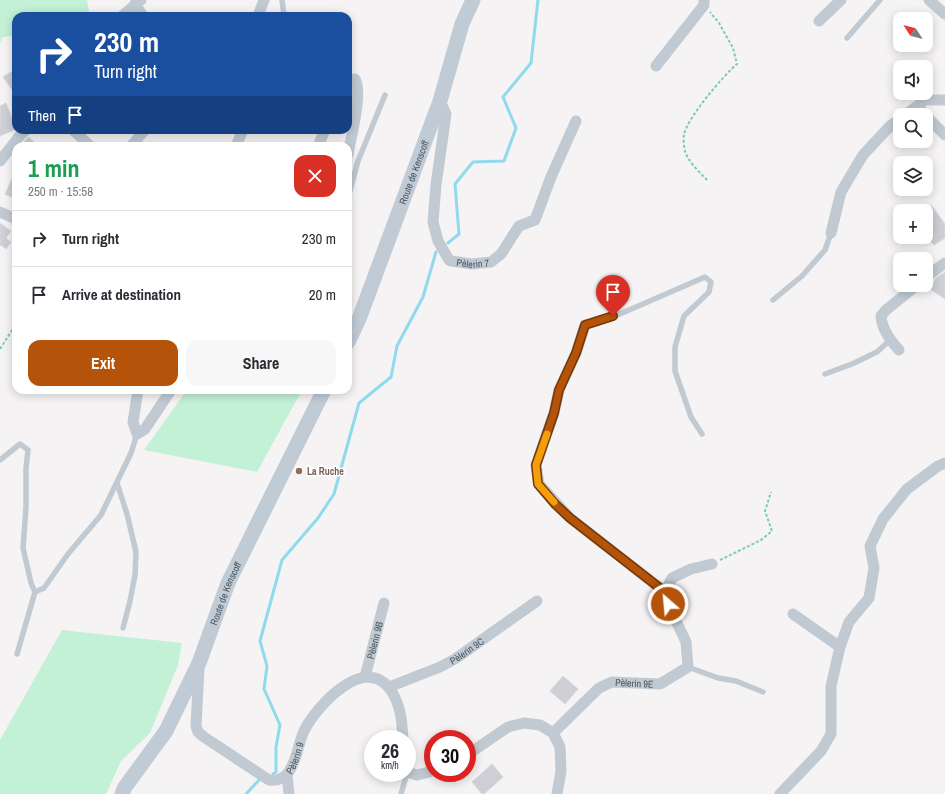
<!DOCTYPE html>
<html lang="en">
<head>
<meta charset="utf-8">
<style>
  body { margin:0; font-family:"Archivo Narrow",sans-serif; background:#f7f7f7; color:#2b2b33; height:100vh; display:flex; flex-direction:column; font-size:15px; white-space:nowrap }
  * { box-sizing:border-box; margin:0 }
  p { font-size:13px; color:#7c7c81 }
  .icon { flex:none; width:22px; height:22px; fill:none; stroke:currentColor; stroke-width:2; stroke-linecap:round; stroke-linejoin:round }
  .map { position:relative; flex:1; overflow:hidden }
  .drawer { position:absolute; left:12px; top:142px; width:340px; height:252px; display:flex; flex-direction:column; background:#fff; border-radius:12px; box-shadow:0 2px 10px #0003 }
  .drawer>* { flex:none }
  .top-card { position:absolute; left:12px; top:12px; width:340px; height:122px; border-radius:12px; box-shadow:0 2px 10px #0003; background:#1a4fa0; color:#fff; overflow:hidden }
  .needle { width:26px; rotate:306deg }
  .tools { position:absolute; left:893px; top:12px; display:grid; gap:8px }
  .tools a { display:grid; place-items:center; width:40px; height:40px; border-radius:8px; background:#fff; box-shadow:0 2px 10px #0003; font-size:20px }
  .speed { position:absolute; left:364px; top:730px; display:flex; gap:8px; font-size:20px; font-weight:700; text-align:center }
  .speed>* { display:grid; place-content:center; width:52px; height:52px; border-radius:50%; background:#fff; box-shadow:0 2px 10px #0003; line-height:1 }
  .speed small { font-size:10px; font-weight:400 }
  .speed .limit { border:6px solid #d22; background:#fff; color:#111 }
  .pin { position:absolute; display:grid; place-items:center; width:34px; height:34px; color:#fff; margin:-41px -17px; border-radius:50% 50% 50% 0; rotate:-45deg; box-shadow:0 0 4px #0007 }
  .pin .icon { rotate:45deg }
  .me { position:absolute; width:44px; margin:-22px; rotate:333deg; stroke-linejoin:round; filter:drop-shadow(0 0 3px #0008) }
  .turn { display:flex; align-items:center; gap:14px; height:84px; padding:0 16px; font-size:18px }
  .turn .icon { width:52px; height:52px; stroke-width:2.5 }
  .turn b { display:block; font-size:28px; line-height:34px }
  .then { display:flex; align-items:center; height:38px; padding:0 16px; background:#0003; gap:8px; font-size:15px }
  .round { display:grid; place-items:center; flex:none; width:42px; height:42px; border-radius:12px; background:#f7f7f7 }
  .summary { display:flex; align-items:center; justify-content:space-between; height:68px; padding:0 16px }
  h1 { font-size:24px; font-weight:700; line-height:30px; color:#1e9e55 }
  .primary-button { display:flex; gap:8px; margin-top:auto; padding:8px 16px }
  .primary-button a { flex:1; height:46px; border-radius:12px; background:#b45309; color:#fff; font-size:16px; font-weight:700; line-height:46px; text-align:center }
  .primary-button a+a { background:#f7f7f7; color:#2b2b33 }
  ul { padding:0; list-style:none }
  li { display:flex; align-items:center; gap:12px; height:56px; padding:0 16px; border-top:1px solid #e1e1e2 }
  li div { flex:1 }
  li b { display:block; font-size:15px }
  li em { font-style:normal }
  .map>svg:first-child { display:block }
  .green { fill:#c3f1d5 }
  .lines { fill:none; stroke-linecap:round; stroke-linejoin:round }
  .stream { stroke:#90daee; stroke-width:3 }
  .building { fill:#cdcfd5; stroke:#d7d9de }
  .path { stroke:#7ad0a6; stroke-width:2; stroke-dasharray:3 2; stroke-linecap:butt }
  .service { stroke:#c1cad2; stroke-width:5.5 }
  .minor { stroke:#c1cad2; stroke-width:11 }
  .secondary { stroke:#c1cbd6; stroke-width:15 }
  .route-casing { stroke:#753606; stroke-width:10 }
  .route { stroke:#b45309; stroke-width:7 }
  .slow { stroke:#f59e0b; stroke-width:7 }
  .education-dot { fill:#8d6e63; stroke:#fff; stroke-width:1.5 }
  .labels { text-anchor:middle; stroke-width:3; stroke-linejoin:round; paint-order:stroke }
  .street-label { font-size:10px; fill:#4a5661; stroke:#fff }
  .education-label { font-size:10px; font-weight:bold; fill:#785e54; stroke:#fff; text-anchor:start }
</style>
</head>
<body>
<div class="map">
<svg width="945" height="794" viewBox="0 0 945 794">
  <rect width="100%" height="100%" fill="#f5f3f3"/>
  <path class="green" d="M 0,0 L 87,0 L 90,16 L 16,16 L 16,36 L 3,37 L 0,43 Z
    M 187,390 L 302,390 L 257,472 L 144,450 Z
    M 62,630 L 182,643 L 178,665 L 150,733 L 121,761 L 106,794 L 0,794 L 0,740 Z"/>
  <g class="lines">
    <path class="stream" d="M 448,243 L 459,234 L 455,184 L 473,162 L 504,161 L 516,128 L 503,97 L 531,63 L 538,0
      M 273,774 L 276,772 L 276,747 L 280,725 L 264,689 L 267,666 L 260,641 L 282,560 L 318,518 L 334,494 L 359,403 L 391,377 L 397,346 L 423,297 L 436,252
      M 246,794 L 259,780"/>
  </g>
  <path class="building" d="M 16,69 L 16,95 L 3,77 Z
    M 6,103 L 16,129 L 0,136 L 0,106 Z
    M 28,137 L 39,146 L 21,146 Z
    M 16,170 L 16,199 L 5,194 Z
    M 932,206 L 945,224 L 945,238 L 934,245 L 926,235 L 926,211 Z
    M 0,223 L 11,231 L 6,238 L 11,242 L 6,249 L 1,245 L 0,246 Z
    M 945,272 L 945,299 L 930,289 L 936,278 Z
    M 563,676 L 578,689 L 565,704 L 550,691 Z
    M 492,764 L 503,777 L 484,794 L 482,794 L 472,782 Z"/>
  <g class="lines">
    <path class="path" d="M 707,180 C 700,173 687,160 685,151 C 684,147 683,139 684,135 C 687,118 723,76 737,64 L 733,48 L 719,23 L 710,12
      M 0,349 L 16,324
      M 720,560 L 761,540 L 772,531 L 765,511 L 771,492"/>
    <path class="service" d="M 282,0 L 284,16
      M 847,38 L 880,0
      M 348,198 L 358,161 L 385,95
      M 773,300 L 802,276 L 825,250 L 831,233
      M 585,325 L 613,317 L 705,277 L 711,282 L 709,292 L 684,316 L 675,347 L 675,371 L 691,417 L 702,434
      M 825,374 L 852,364 L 877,352 L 890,340
      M 0,460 L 20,444 L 28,450 L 26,468 L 26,507 L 23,548 L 31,583 L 35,592 L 44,588 L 68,554 L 101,515 L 131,453 L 137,434
      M 117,483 L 127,514 L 136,552 L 135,575 L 130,601 L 123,628
      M 17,654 L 35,592
      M 688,667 L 718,678 L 736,681 L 763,692
      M 401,794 L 407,773"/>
    <g class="minor">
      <path d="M 929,0 L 945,14"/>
      <path d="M 135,4 L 143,16"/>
      <path d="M 122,16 L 141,0"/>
      <path d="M 258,16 L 264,0"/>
      <path d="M 819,21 L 841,0"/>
      <path d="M 656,66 L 704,5 L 704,0"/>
      <path d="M 348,84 L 349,81 L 355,79 C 363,93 351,137 348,154"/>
      <path id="s1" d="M 440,101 L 446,114 L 436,185 L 433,222 L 438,241 L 449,260 L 451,261 L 472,264 L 491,262 L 501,254 L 519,226 L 535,220 L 551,177 L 576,121"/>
      <path d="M 905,115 L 920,104"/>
      <path d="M 925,115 L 920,108 L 921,102 L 923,100 L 945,100"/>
      <path d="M 926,116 L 945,135"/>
      <path d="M 73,130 L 90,146"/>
      <path d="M 131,146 L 145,130"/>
      <path d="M 236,146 L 243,130"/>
      <path d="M 318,146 L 325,130"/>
      <path d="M 0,161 L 22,133 L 26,130"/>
      <path d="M 0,212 L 16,219"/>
      <path d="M 831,233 L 841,192 L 863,155 L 890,126 L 900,119"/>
      <path d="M 926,277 L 945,263"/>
      <path d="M 585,325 L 576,353 L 559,390 L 554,413 L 536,465 L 539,484 L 570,518 L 665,592"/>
      <path d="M 899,350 C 891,341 882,330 881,316 L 886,310 L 917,285"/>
      <path d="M 138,390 L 133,422 L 137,434 L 145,429 L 171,390"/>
      <path d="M 793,614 L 840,647"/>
      <path id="s2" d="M 199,668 L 196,726 L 198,732 L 204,737 L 269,780 C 276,781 283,779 288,773 C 297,761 298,744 304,731 C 317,705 367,651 392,692 C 401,707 402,722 403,739"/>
      <path id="s3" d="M 365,677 L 384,603"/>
      <path id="s4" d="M 389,687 L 440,667 L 455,659 L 537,601"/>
      <path id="s5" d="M 553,733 L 599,688 L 612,682 L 660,684 L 688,667 L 686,642 L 668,604 L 665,592 L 672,578 L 691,569 L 712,564"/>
      <path d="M 467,755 L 508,727 L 524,723 L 540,725 L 553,733 L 560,747 L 561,771 L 557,794"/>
      <path d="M 407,772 L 417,775 L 433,771"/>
      <path d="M 287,775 L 289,794"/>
      <path d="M 780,794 L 821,751 L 831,734 L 831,686 L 840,647 L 849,622 L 869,598 L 874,568 L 870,546 L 883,519 L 907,489 L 938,466 L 945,463"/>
    </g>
    <g class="secondary">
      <path id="s6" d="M 348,342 L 359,319 L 440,101 L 462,24 L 473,0"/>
      <path id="s7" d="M 122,794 L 125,787 L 166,731 L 199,663 L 228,583 L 324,390"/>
    </g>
  </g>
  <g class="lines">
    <defs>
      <path id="route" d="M 613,316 L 585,325 L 576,353 L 559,390 L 554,413 L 536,465 L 538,484 L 555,504 L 570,518 L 665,592 L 668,604"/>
    </defs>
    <use href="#route" class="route-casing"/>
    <use href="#route" class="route"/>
    <path class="slow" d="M 547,434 L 536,465 L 538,484 L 554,502"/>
  </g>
  <circle class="education-dot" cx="299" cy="471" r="4"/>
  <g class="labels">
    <g class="street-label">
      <text dy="4" stroke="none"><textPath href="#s6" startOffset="182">Route de Kenscoff</textPath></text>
      <text dy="4" stroke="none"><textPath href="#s1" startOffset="189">Pèlerin 7</textPath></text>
      <text dy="4" stroke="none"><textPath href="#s7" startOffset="227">Route de Kenscoff</textPath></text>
      <text dy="4" stroke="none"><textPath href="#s3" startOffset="38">Pèlerin 9B</textPath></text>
      <text dy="4" stroke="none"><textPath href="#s4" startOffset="86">Pèlerin 9C</textPath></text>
      <text dy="4" stroke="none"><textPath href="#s5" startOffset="101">Pèlerin 9E</textPath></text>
      <text dy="4" stroke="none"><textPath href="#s2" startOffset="188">Pèlerin 9</textPath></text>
    </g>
    <g class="education-label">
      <text x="307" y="475">La Ruche</text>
    </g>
  </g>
</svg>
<div class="tools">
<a><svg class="needle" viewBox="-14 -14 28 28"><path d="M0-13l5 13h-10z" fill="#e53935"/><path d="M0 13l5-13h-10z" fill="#7c7c81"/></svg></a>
<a><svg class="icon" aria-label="sound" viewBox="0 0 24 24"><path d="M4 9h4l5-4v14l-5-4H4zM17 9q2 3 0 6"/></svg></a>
<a><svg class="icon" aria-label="search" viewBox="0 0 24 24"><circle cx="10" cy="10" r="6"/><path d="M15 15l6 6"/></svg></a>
<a><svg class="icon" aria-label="layers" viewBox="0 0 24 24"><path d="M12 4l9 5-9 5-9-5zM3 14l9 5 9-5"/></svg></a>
<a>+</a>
<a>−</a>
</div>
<div class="speed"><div>26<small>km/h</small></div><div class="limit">30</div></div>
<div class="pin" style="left:613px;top:316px;background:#d93025"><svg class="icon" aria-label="arrive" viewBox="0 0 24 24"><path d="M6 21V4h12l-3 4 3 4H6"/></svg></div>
<svg class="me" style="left:668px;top:604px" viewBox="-20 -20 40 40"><circle r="17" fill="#b45309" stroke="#fff" stroke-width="3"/><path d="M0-11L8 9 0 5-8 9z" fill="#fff"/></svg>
<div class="top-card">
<div class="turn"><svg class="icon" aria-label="right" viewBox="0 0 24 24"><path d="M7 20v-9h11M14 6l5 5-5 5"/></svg><div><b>230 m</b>Turn right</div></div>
<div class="then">Then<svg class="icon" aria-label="arrive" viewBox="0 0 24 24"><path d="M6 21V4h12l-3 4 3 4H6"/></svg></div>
</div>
<section class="drawer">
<div class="summary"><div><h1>1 min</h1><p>250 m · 15:58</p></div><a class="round" style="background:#d93025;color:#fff"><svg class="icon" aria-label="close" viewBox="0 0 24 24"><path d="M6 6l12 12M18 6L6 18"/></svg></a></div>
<ul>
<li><svg class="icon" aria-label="right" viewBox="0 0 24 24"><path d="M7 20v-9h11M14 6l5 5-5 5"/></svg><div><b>Turn right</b></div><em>230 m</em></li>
<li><svg class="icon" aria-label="arrive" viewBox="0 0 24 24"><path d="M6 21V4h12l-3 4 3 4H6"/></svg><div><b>Arrive at destination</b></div><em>20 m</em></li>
</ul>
<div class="primary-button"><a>Exit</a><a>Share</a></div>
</section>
</div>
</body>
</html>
